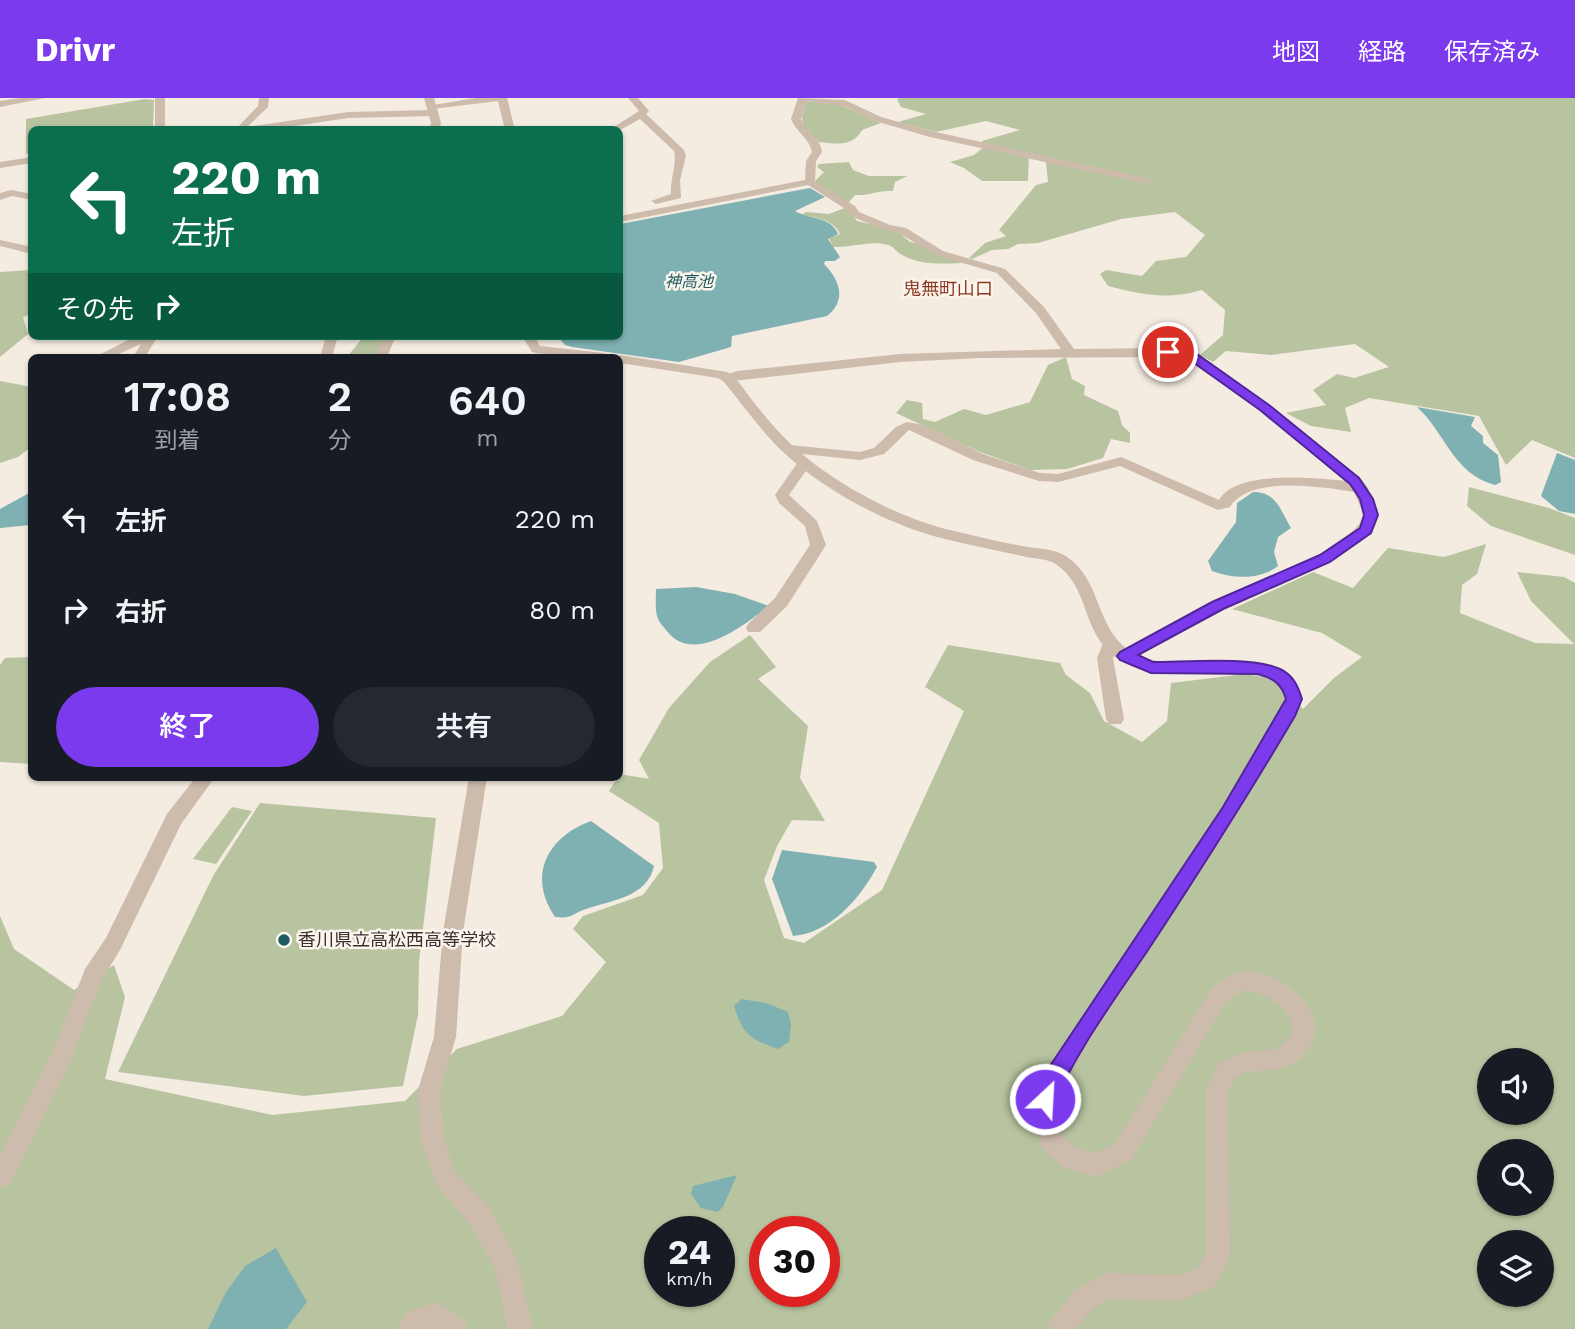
<!DOCTYPE html>
<html lang="ja">
<head>
<meta charset="utf-8">
<style>
  body { margin:0; font-family:"Work Sans","Noto Sans JP",sans-serif; background:#242831; color:#f1f3f6; height:100vh; display:flex; flex-direction:column; font-size:26px; white-space:nowrap }
  * { box-sizing:border-box; margin:0 }
  p { font-size:23px; color:#9ea1a6 }
  .icon { flex:none; width:38px; height:38px; fill:none; stroke:currentColor; stroke-width:2; stroke-linecap:round; stroke-linejoin:round }
  .map { position:relative; flex:1; overflow:hidden }
  .details { position:absolute; left:28px; top:256px; width:595px; height:427px; display:flex; flex-direction:column; background:#171b24; border-radius:10px; box-shadow:0 2px 5px #0004 }
  .details>* { flex:none }
  .hud { position:absolute; left:28px; top:28px; width:595px; height:214px; border-radius:10px; box-shadow:0 2px 5px #0004; background:#0b6e4f; color:#fff; overflow:hidden }
  .tools { position:absolute; left:1477px; top:950px; display:grid; gap:14px }
  .tools a { display:grid; place-items:center; width:77px; height:77px; border-radius:50%; background:#171b24; box-shadow:0 2px 5px #0004; font-size:35px }
  .speed { position:absolute; left:644px; top:1118px; display:flex; gap:14px; font-size:35px; font-weight:700; text-align:center }
  .speed>* { display:grid; place-content:center; width:91px; height:91px; border-radius:50%; background:#171b24; box-shadow:0 2px 5px #0004; line-height:1 }
  .speed small { font-size:18px; font-weight:400 }
  .speed .limit { border:10px solid #d22; background:#fff; color:#111 }
  .pin { position:absolute; display:grid; place-items:center; width:60px; height:60px; color:#fff; margin:-30px; border:4px solid #fff; border-radius:50%; box-shadow:0 2px 7px #0007 }
  .me { position:absolute; width:77px; margin:-38px; rotate:25deg; stroke-linejoin:round; filter:drop-shadow(0 0 5px #0008) }
  .turn { display:flex; align-items:center; gap:24px; height:147px; padding:0 28px; font-size:32px }
  .turn .icon { width:91px; height:91px; stroke-width:2.5 }
  .turn b { display:block; font-size:49px; line-height:60px }
  .then { display:flex; align-items:center; height:66px; padding:0 28px; background:#0003; gap:14px; font-size:26px }
  .eta { display:flex; justify-content:space-evenly; align-items:center; height:119px; text-align:center }
  .eta b { font-size:42px; font-weight:600; line-height:49px }
  .button { display:flex; gap:14px; margin-top:auto; padding:14px 28px }
  .button a { flex:1; height:80px; border-radius:42px; background:#7c3aed; color:#fff; font-size:28px; font-weight:600; line-height:80px; text-align:center }
  .button a+a { background:#242831; color:#f1f3f6 }
  ul { padding:0; list-style:none }
  li { display:flex; align-items:center; gap:21px; height:91px; padding:0 28px }
  li div { flex:1 }
  li b { display:block; font-size:26px }
  li em { font-style:normal }
  header { display:flex; align-items:center; gap:42px; box-sizing:border-box; height:98px; padding:0 35px; background:#7c3aed; color:#fff }
  header strong { font-size:33px }
  nav { display:flex; gap:38px; margin-inline-start:auto; font-size:24px }
  .map>svg:first-child { display:block }
  .green { fill:#b8c4a0; fill-rule:evenodd }
  .water { fill:#7fb0b2 }
  .lines { fill:none; stroke-linecap:round; stroke-linejoin:round }
  .minor { fill:#cdbbac; fill-rule:evenodd }
  .tertiary { fill:#cdbbac; fill-rule:evenodd }
  .route { fill:#7c3aed; stroke:#51269a; stroke-width:2 }
  .poi-dot { fill:#1f5a5e; stroke:#fbf5ee; stroke-width:2.5 }
  .labels { text-anchor:middle; stroke-width:5; stroke-linejoin:round; paint-order:stroke }
  .far-water-label { font-size:16px; font-style:italic; fill:#1f5a5e; stroke:#fbf5ee }
  .far-quarter-label { font-size:18px; fill:#8c3b22; stroke:#fbf5ee }
  .poi-label { font-size:18px; fill:#3b302b; stroke:#fbf5ee; text-anchor:start }
</style>
</head>
<body>
<header>
<strong>Drivr</strong>
<nav><a>地図</a><a>経路</a><a>保存済み</a></nav>
</header>
<div class="map">
<svg width="1575" height="1231" viewBox="0 0 1575 1231">
  <rect width="100%" height="100%" fill="#f4ebe1"/>
  <path class="green" d="M 900,0 L 1575,0 L 1575,360 L 1532,342 L 1506,367 L 1479,318 L 1369,300 L 1345,310 L 1351,334 L 1311,328 L 1286,315 L 1326,307 L 1313,292 L 1337,276 L 1354,280 L 1389,269 L 1355,246 L 1271,257 L 1226,253 L 1213,264 L 1200,257 L 1223,237 L 1225,212 L 1202,192 C 1167,202 1143,197 1108,188 L 1100,176 L 1106,172 L 1142,178 L 1156,163 L 1186,159 L 1205,137 L 1175,114 L 1121,121 L 1038,145 L 1018,146 L 1008,151 L 992,152 L 972,161 L 969,160 L 985,145 L 1006,138 L 999,132 L 1036,87 L 1048,84 L 1046,64 L 1029,56 L 1028,83 L 982,83 L 964,70 L 950,64 L 974,57 L 985,48 L 982,43 L 1020,32 L 986,23 L 936,34 L 898,24 L 926,16 L 901,9 L 897,1 Z
    M 145,1 L 154,2 L 153,31 L 32,32 L 31,55 L 26,56 L 26,21 Z
    M 807,3 L 840,7 L 881,25 L 862,32 C 853,49 836,46 819,44 L 803,29 L 802,18 Z
    M 849,64 L 853,72 L 869,78 L 907,78 L 895,84 L 893,93 C 875,92 871,98 855,97 L 848,105 L 814,84 L 824,74 L 817,69 L 819,66 Z
    M 847,109 L 857,123 L 896,132 L 910,144 L 922,146 L 962,165 C 941,166 920,167 902,157 C 896,154 895,149 888,147 C 871,142 852,150 833,149 L 829,140 L 840,136 C 833,121 817,120 802,117 L 806,114 L 829,116 Z
    M 31,172 L 31,216 L 23,219 L 28,236 L 0,259 L 0,174 Z
    M 364,238 L 385,238 L 377,259 L 347,259 Z
    M 1066,259 L 1072,281 L 1085,288 L 1084,297 L 1118,313 L 1122,327 L 1130,335 L 1130,345 L 1111,341 L 1103,360 L 1067,371 L 1031,372 L 980,354 L 896,315 L 907,302 L 922,305 L 923,321 L 935,324 L 964,311 L 986,317 L 1030,304 L 1048,267 Z
    M 0,283 L 32,289 L 31,349 L 18,359 L 0,365 Z
    M 1469,389 L 1549,410 L 1575,420 L 1575,457 L 1491,428 L 1467,408 Z
    M 1486,446 L 1477,476 L 1462,487 L 1460,515 L 1535,545 L 1574,546 L 1531,503 L 1517,474 L 1564,479 L 1575,485 L 1575,1231 L 0,1231 L 0,818 L 14,851 L 74,892 L 114,867 L 125,899 L 105,981 L 272,1017 L 405,1003 L 457,951 L 562,918 L 606,864 L 573,831 L 583,818 L 643,797 L 663,770 L 659,725 L 609,693 L 620,676 L 649,681 L 639,662 L 669,610 L 710,564 L 750,537 L 776,569 L 758,581 L 808,628 L 800,680 L 825,723 L 792,722 L 777,748 L 764,782 L 784,840 L 804,845 L 882,792 L 964,613 L 925,589 L 948,547 L 1060,565 L 1066,577 L 1090,595 L 1104,623 L 1142,644 L 1167,623 L 1171,585 L 1245,576 L 1277,581 L 1303,611 L 1334,580 L 1362,559 L 1322,535 L 1232,511 L 1313,474 L 1353,490 L 1388,450 L 1444,459 ZM 1489,962 L 1542,962 L 1542,1015 L 1489,1015 ZM 1489,1054 L 1542,1054 L 1542,1106 L 1489,1106 ZM 660,1134 L 719,1134 L 719,1194 L 660,1194 ZM 765,1134 L 824,1134 L 824,1194 L 765,1194 ZM 1489,1144 L 1542,1144 L 1542,1197 L 1489,1197 Z
    M 31,559 L 31,666 L 0,664 L 0,567 L 5,560 Z
    M 260,705 L 436,720 L 419,864 L 418,917 L 403,988 L 304,998 L 118,974 L 213,778 Z
    M 232,709 L 252,713 L 216,766 L 193,761 Z"/>
  <path class="water" d="M 810,90 L 825,99 L 795,113 C 810,122 831,118 838,136 L 828,141 L 840,159 L 835,163 L 825,163 L 824,166 C 840,182 847,202 827,218 L 732,238 L 731,249 L 679,264 L 572,249 L 565,247 L 557,238 L 620,238 L 620,126 Z
    M 1417,309 L 1475,319 L 1471,328 L 1483,338 L 1483,345 L 1498,357 L 1501,384 L 1495,387 C 1453,376 1445,334 1417,309 Z
    M 1557,355 L 1575,362 L 1575,416 L 1559,413 L 1541,398 Z
    M 31,394 L 31,427 L 0,430 L 0,411 Z
    M 1253,394 C 1277,394 1280,412 1291,430 L 1278,439 L 1274,454 L 1278,468 C 1260,482 1233,481 1212,473 L 1208,463 L 1236,424 L 1237,405 Z
    M 696,489 L 735,496 L 769,508 C 743,528 693,568 666,532 C 663,528 658,523 657,518 C 655,510 656,499 656,491 Z
    M 591,723 L 654,768 C 647,799 613,802 586,811 C 571,816 573,821 555,819 C 527,778 547,739 591,723 Z
    M 782,752 L 874,764 L 877,769 C 860,800 831,835 793,838 L 772,781 Z
    M 741,901 L 766,905 L 788,914 L 791,927 L 789,944 L 778,951 C 750,941 743,937 734,908 Z
    M 737,1077 L 723,1109 L 717,1114 L 701,1110 L 691,1096 L 693,1088 Z
    M 276,1150 L 307,1204 L 286,1231 L 208,1231 L 226,1194 L 245,1168 Z"/>
  <g class="lines">
    <path class="minor" d="M 21,0 L 45,0 L 0,9 L 0,3 Z
      M 155,0 L 165,0 L 165,32 L 155,32 Z
      M 259,0 L 269,0 L 268,9 L 247,29 L 348,14 L 433,12 L 438,15 L 433,18 L 348,20 L 269,32 L 235,32 L 258,8 Z
      M 476,0 L 507,0 L 515,32 L 505,32 L 498,3 L 432,11 L 427,8 Z
      M 628,0 L 638,0 L 649,13 L 646,16 L 684,52 L 686,58 L 680,82 L 681,100 L 656,106 L 651,103 L 671,96 C 670,81 677,67 674,53 L 640,21 L 620,32 L 609,32 L 639,13 Z
      M 798,0 L 845,2 L 881,19 L 931,33 L 1151,81 L 1151,85 L 1147,86 L 930,39 L 875,23 L 843,8 L 807,3 L 801,21 C 806,34 820,39 822,54 L 816,63 L 815,83 L 855,108 L 859,114 L 890,127 L 906,130 L 943,153 L 1005,171 L 1044,209 L 1074,251 L 1168,250 L 1194,253 L 1270,307 L 1360,380 L 1368,390 L 1378,417 L 1371,435 L 1330,464 L 1224,512 L 1125,564 L 1119,562 L 1117,558 L 1119,554 C 1151,537 1182,519 1214,503 C 1249,487 1351,453 1364,417 L 1354,394 C 1322,389 1249,377 1230,409 L 1218,412 L 1120,368 L 1058,384 L 1039,383 L 973,362 L 909,332 L 884,356 L 860,362 L 784,354 L 784,348 L 789,347 L 860,354 L 874,350 L 896,329 L 907,324 L 924,327 L 983,356 L 1040,375 L 1058,376 L 1121,359 L 1219,402 C 1236,371 1317,380 1347,383 L 1260,313 L 1187,259 L 980,260 L 900,264 L 724,284 L 724,278 L 737,273 L 900,256 L 1061,251 L 1036,215 L 997,175 L 935,157 L 899,135 L 884,132 L 851,118 L 847,112 L 808,87 L 620,124 L 620,118 L 805,82 L 806,63 L 812,54 C 810,41 796,34 791,21 Z
      M 32,59 L 32,65 L 0,70 L 0,64 Z
      M 11,92 L 32,96 L 32,102 L 12,98 L 0,102 L 0,95 Z
      M 0,142 L 32,149 L 32,156 L 0,148 Z
      M 136,238 L 158,238 L 145,259 L 133,259 L 141,246 L 112,259 L 95,259 Z
      M 326,238 L 338,238 L 332,259 L 320,259 Z
      M 384,238 L 396,238 L 387,259 L 375,259 Z
      M 805,360 L 812,364 L 789,397 L 817,423 L 826,447 L 787,508 L 760,534 L 748,534 L 746,530 L 748,526 L 775,500 L 810,447 L 805,428 L 779,405 L 775,397 L 800,361 Z
      M 1110,541 L 1118,547 L 1113,560 L 1124,621 L 1121,626 L 1109,626 L 1106,621 L 1097,560 L 1104,543 Z
      M 1290,607 L 1296,609 L 1299,614 L 1236,719 L 1059,991 L 1053,1015 L 1059,1035 L 1078,1051 L 1095,1055 L 1115,1046 L 1212,890 C 1221,882 1233,874 1245,874 C 1274,872 1315,900 1315,931 C 1315,940 1310,949 1305,955 C 1283,983 1253,965 1236,980 C 1233,983 1230,990 1228,994 L 1230,1159 L 1215,1188 L 1179,1203 L 1109,1201 L 1093,1210 L 1076,1231 L 1047,1231 L 1051,1222 L 1075,1192 L 1098,1179 L 1107,1175 L 1179,1177 L 1197,1170 L 1206,1156 L 1206,993 L 1219,965 L 1244,954 L 1278,951 L 1292,937 C 1297,912 1264,891 1241,893 L 1224,907 L 1131,1062 L 1096,1079 L 1064,1070 L 1042,1050 L 1031,1015 L 1041,979 L 1222,709 L 1284,609 Z
      M 196,679 L 215,679 L 181,726 L 120,852 L 101,883 L 71,962 L 10,1086 L 0,1089 L 0,1057 L 54,951 L 85,871 L 106,840 L 167,716 Z
      M 469,679 L 487,679 L 463,834 L 456,939 L 440,992 L 444,1040 L 454,1073 L 488,1108 L 517,1161 L 533,1231 L 507,1231 L 496,1173 L 470,1126 L 437,1088 L 420,1040 L 418,992 L 434,939 L 443,834 Z
      M 437,1204 L 464,1222 L 468,1231 L 396,1231 L 408,1214 Z"/>
    <path class="tertiary" d="M 424,0 L 434,0 L 441,25 L 439,32 L 429,32 L 431,25 Z
      M 522,238 L 534,238 L 540,248 L 604,255 L 610,259 L 572,259 L 536,255 L 532,254 Z
      M 620,257 L 727,274 L 734,278 C 752,302 770,327 792,347 C 831,384 898,420 950,432 C 976,438 1002,445 1028,449 C 1040,451 1053,451 1064,457 C 1106,482 1092,539 1142,559 C 1184,576 1266,543 1295,584 C 1302,594 1302,608 1296,619 L 1284,619 L 1281,614 L 1284,594 C 1259,559 1176,584 1136,570 C 1076,548 1096,491 1054,465 C 1045,460 1033,461 1023,458 C 997,453 971,447 945,441 C 890,428 823,392 782,353 C 761,333 743,307 724,284 L 718,280 L 620,265 L 620,259 L 615,259 Z"/>
  </g>
  <path class="route" d="M 1168,251 L 1194,254 L 1269,307 L 1359,380 L 1373,401 L 1378,417 L 1371,435 L 1330,464 L 1223,511 L 1138,557 L 1153,564 C 1186,564 1252,558 1280,571 C 1293,577 1298,588 1302,601 L 1295,618 C 1249,696 1200,773 1150,849 C 1116,900 1077,951 1053,1008 L 1045,1011 L 1038,1008 L 1035,1001 L 1042,980 L 1223,709 L 1286,601 C 1282,586 1273,580 1258,576 L 1151,575 L 1120,562 L 1117,558 L 1120,554 L 1212,504 L 1320,457 L 1360,430 L 1364,417 L 1360,401 L 1350,386 L 1260,312 L 1187,260 L 1164,257 L 1162,254 Z"/>
  <circle class="poi-dot" cx="284" cy="842" r="7"/>
  <g class="labels">
    <g class="far-water-label">
      <text x="689" y="189">神高池</text>
    </g>
    <g class="far-quarter-label">
      <text x="948" y="197">鬼無町山口</text>
    </g>
    <g class="poi-label">
      <text x="298" y="848">香川県立高松西高等学校</text>
    </g>
  </g>
</svg>
<div class="tools">
<a><svg class="icon" aria-label="sound" viewBox="0 0 24 24"><path d="M4 9h4l5-4v14l-5-4H4zM17 9q2 3 0 6"/></svg></a>
<a><svg class="icon" aria-label="search" viewBox="0 0 24 24"><circle cx="10" cy="10" r="6"/><path d="M15 15l6 6"/></svg></a>
<a><svg class="icon" aria-label="layers" viewBox="0 0 24 24"><path d="M12 4l9 5-9 5-9-5zM3 14l9 5 9-5"/></svg></a>
</div>
<div class="speed"><div>24<small>km/h</small></div><div class="limit">30</div></div>
<div class="pin" style="left:1168px;top:254px;background:#d93025"><svg class="icon" aria-label="arrive" viewBox="0 0 24 24"><path d="M6 21V4h12l-3 4 3 4H6"/></svg></div>
<svg class="me" style="left:1045px;top:1001px" viewBox="-20 -20 40 40"><circle r="17" fill="#7c3aed" stroke="#fff" stroke-width="3"/><path d="M0-11L8 9 0 5-8 9z" fill="#fff"/></svg>
<div class="hud">
<div class="turn"><svg class="icon" aria-label="left" viewBox="0 0 24 24"><path d="M17 20v-9H6M10 6l-5 5 5 5"/></svg><div><b>220 m</b>左折</div></div>
<div class="then">その先<svg class="icon" aria-label="right" viewBox="0 0 24 24"><path d="M7 20v-9h11M14 6l5 5-5 5"/></svg></div>
</div>
<section class="details">
<div class="eta">
<div><b>17:08</b><p>到着</p></div>
<div><b>2</b><p>分</p></div>
<div><b>640</b><p>m</p></div>
</div>
<ul>
<li><svg class="icon" aria-label="left" viewBox="0 0 24 24"><path d="M17 20v-9H6M10 6l-5 5 5 5"/></svg><div><b>左折</b></div><em>220 m</em></li>
<li><svg class="icon" aria-label="right" viewBox="0 0 24 24"><path d="M7 20v-9h11M14 6l5 5-5 5"/></svg><div><b>右折</b></div><em>80 m</em></li>
</ul>
<div class="button"><a>終了</a><a>共有</a></div>
</section>
</div>
</body>
</html>
